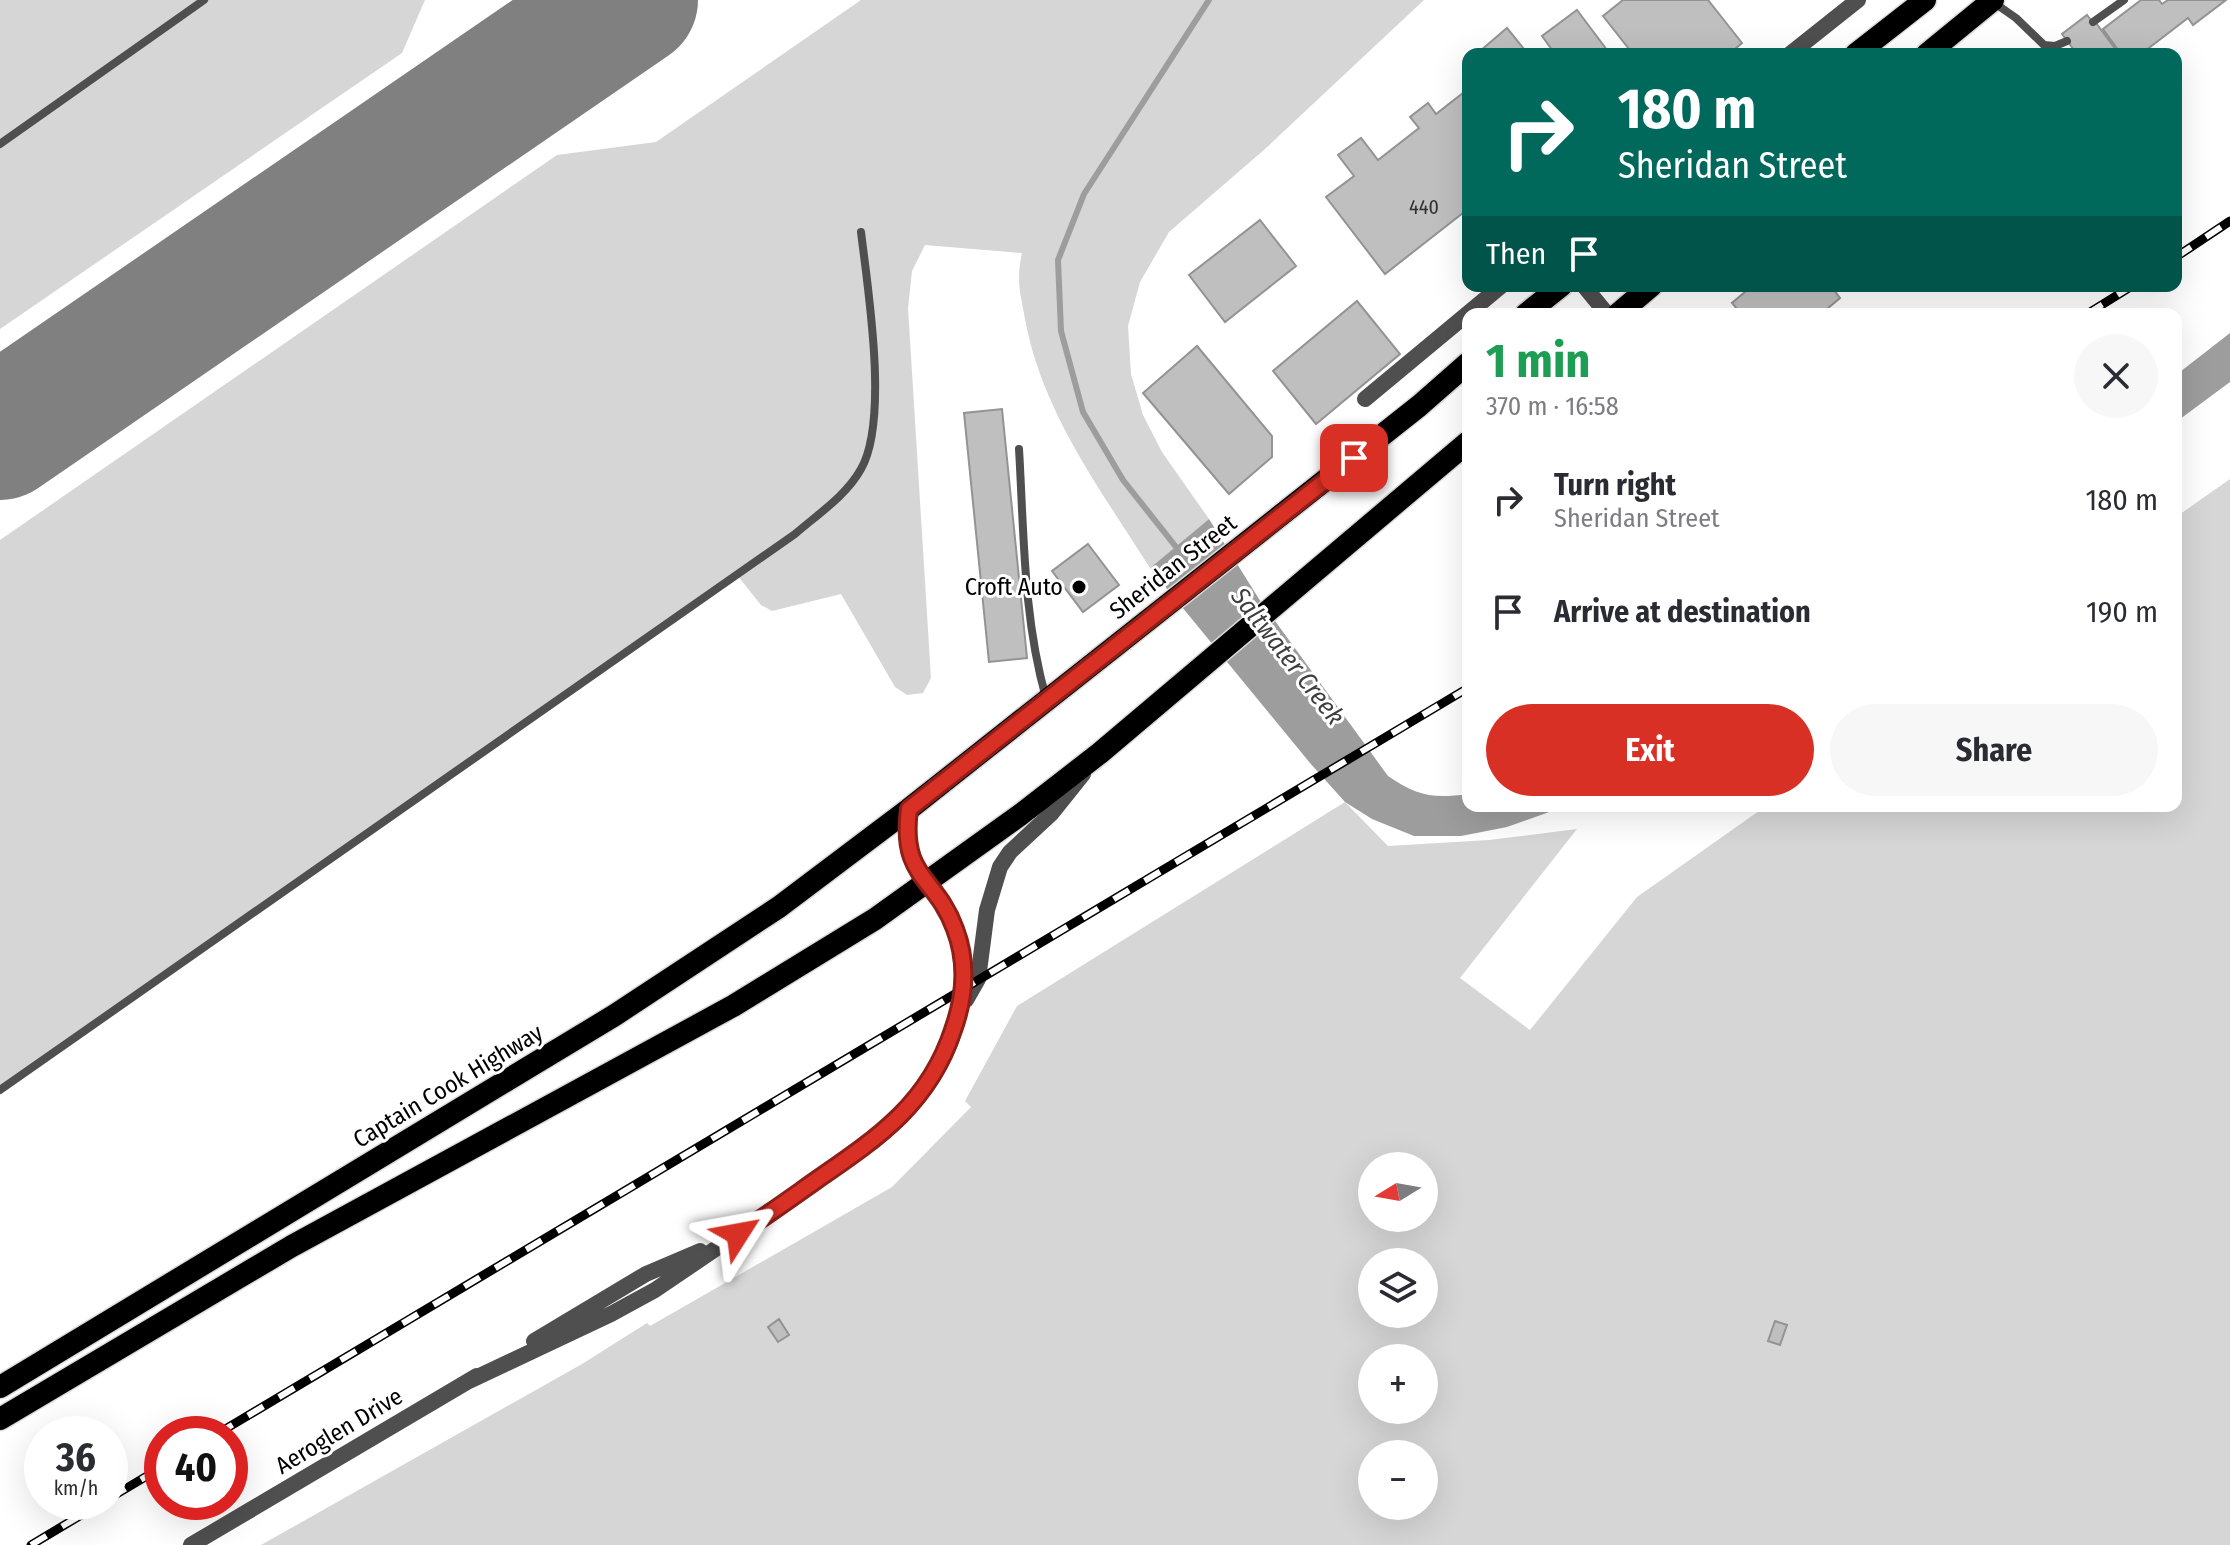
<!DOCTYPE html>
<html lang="en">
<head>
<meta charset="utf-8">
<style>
  body { margin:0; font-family:"Fira Sans Condensed",sans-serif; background:#f7f7f7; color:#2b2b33; height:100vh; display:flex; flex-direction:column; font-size:30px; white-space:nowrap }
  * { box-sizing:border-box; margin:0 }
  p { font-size:26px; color:#7c7c81 }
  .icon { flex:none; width:44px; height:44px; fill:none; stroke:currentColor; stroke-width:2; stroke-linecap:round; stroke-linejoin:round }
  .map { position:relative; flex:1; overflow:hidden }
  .side { position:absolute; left:1462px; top:308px; width:720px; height:504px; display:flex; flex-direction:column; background:#fff; border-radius:16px; box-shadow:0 8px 32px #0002 }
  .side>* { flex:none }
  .guide { position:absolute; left:1462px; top:48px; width:720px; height:244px; border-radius:16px; box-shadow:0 8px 32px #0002; background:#00695c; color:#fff; overflow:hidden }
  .needle { width:52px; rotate:259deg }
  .tools { position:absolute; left:1358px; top:1152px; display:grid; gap:16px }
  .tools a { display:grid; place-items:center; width:80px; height:80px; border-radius:50%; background:#fff; box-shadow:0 8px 32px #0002; font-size:40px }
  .speed { position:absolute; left:24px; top:1416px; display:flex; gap:16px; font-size:40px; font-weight:700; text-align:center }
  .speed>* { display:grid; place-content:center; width:104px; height:104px; border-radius:50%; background:#fff; box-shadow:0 8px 32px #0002; line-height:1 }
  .speed small { font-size:20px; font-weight:400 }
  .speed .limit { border:12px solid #d22; background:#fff; color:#111 }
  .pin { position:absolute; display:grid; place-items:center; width:68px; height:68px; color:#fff; margin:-34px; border-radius:16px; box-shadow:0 4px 12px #0006 }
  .me { position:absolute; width:88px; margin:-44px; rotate:56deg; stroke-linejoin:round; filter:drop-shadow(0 0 6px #0008) }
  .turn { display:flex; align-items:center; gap:28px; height:168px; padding:0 24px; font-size:36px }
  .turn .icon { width:104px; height:104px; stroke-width:2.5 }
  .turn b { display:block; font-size:56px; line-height:68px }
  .then { display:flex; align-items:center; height:76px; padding:0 24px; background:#0003; gap:16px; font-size:30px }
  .round { display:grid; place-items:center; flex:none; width:84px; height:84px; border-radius:42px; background:#f7f7f7 }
  .head { display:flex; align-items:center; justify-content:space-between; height:136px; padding:0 24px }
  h1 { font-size:48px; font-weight:700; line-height:60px; color:#1e9e55 }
  .button { display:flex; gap:16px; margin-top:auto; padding:16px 24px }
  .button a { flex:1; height:92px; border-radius:48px; background:#d93025; color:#fff; font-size:32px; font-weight:700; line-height:92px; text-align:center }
  .button a+a { background:#f7f7f7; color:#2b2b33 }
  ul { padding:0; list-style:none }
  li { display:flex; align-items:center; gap:24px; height:112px; padding:0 24px }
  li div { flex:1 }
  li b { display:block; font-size:30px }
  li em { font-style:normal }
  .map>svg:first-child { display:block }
  .green { fill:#d6d6d6; fill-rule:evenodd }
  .water { fill:#9d9d9d }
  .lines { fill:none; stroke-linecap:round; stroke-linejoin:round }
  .stream { stroke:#9d9d9d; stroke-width:6 }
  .runway { stroke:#808080; stroke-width:134 }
  .building { fill:#bfbfbf; stroke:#939393; stroke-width:2 }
  .trunk-casing { stroke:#dbdbdb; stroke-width:25 }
  .service { stroke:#4f4f4f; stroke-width:8 }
  .minor { stroke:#4f4f4f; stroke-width:16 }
  .tertiary { stroke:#4f4f4f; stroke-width:16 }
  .trunk { stroke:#000; stroke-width:22 }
  .rail-casing { stroke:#000; stroke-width:9 }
  .rail { stroke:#fff; stroke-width:6; stroke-dasharray:18; stroke-linecap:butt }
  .route-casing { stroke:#8d1f18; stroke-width:20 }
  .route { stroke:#d93025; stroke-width:14 }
  .poi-dot { fill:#000; stroke:#fff; stroke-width:3 }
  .labels { text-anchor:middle; stroke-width:6; stroke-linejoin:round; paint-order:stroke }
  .number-label { font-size:20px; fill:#303030 }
  .street-label { font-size:24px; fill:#000; stroke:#fff }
  .poi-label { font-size:24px; fill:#000; stroke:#fff; text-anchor:end }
  .water-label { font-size:26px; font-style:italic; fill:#3e3e3e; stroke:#fff }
</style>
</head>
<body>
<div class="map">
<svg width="2230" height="1545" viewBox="0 0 2230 1545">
  <rect width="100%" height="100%" fill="#fff"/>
  <path class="green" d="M 0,0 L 425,0 L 402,53 L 0,329 Z
    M 861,0 L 1424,0 L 1265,149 L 1169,232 L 1140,282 L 1128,326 L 1131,374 L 1143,415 L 1162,452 L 1209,519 L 1150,568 C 1100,489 1042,412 1025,319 C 1020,291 1016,281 1022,253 L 925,245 L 912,271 L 908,308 L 931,678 L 923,693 L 907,695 L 895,687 L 841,594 L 772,611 L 761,605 L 737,575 L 0,1090 L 0,540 L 557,155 L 656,142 Z
    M 2230,479 L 2230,1545 L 261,1545 L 582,1364 L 647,1323 L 650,1326 L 892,1187 L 971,1107 L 965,1101 L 1017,1006 L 1345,802 L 1388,846 L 1489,840 L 1577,829 L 1460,978 L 1530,1030 L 1637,897 L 1766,806 L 2176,806 L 2176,517 ZM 1372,1166 L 1424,1166 L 1424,1218 L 1372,1218 ZM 1372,1262 L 1424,1262 L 1424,1314 L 1372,1314 ZM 1372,1358 L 1424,1358 L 1424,1410 L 1372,1410 ZM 1372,1454 L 1424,1454 L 1424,1506 L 1372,1506 Z"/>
  <path class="water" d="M 2230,333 L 2230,382 L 2176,422 L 2176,375 Z
    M 1209,519 L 1259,599 L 1388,776 C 1417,796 1433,799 1468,794 L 1468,806 L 1566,806 L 1507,827 L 1461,836 L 1414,836 L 1372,819 L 1345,802 L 1310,763 L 1150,568 Z"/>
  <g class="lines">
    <path class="stream" d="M 1180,552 L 1123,480 L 1083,412 L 1061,331 L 1058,260 L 1084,194 L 1209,0"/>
    <path class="runway" d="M 0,433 L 631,0"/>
  </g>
  <path class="building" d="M 1623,0 L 1708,0 L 1742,43 L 1729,54 L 1633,54 L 1603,16 Z
    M 2141,0 L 2159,0 L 2162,4 L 2168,0 L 2226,0 L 2193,25 L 2188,18 L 2141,54 L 2121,54 L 2103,29 Z
    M 1577,10 L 1610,54 L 1555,54 L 1542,36 Z
    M 2087,15 L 2094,24 L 2096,23 L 2119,54 L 2069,54 L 2074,50 L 2062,34 Z
    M 1507,28 L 1528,54 L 1483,54 L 1480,51 Z
    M 1468,89 L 1468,209 L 1385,274 L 1326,197 L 1354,176 L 1338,155 L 1361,138 L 1378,160 L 1419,128 L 1410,117 L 1428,103 L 1436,114 Z
    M 1260,220 L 1296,266 L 1225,322 L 1189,275 Z
    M 1752,286 L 1831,286 L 1840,298 L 1821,314 L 1741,314 L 1732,303 Z
    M 1357,301 L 1400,354 L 1316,424 L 1273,371 Z
    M 1197,346 L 1272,436 L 1272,457 L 1229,494 L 1143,393 Z
    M 1002,409 L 1027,658 L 989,662 L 964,413 Z
    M 1088,544 L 1119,585 L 1083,612 L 1052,571 Z
    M 779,1319 L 789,1335 L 778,1342 L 768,1327 Z
    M 1775,1321 L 1787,1325 L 1780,1345 L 1768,1341 Z"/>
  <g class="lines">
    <defs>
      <path id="trunk" d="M 1856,54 L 1925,0
        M 1927,54 L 1993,0
        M 1526,314 L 1561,286
        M 1618,314 L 1651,286
        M 0,1387 L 615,1015 L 779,907 L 909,809 L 1419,406 L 1468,363
        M 0,1419 L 292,1246 L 733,1006 L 875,919 L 1020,815 L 1100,753 L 1468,442"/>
    </defs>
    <use href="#trunk" class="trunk-casing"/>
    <path class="service" d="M 1993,2 L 2016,18 L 2044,45 L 2055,46 L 2067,41
      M 2093,22 L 2124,0
      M 0,144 L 204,0
      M 1019,449 C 1024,532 1023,617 1046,698
      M 0,1090 L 795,534 C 818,514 846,496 861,469 C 889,420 868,290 861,232"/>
    <path class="minor" d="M 1790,54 L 1858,0
      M 1584,286 L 1607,314
      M 1365,399 L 1501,286"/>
    <path class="tertiary" d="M 966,1000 L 978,979 L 987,910 L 1000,867 L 1010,852 L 1051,814 L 1083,774
      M 534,1341 L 646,1274 L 700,1251
      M 469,1381 L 611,1314 L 655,1290 L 871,1143 C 887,1130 902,1117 915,1101 C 957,1052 981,973 948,913 C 923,868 901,870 909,809
      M 191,1545 L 477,1376"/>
    <use href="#trunk" class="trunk"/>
    <defs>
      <path id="rail" d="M 2176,257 L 2230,221
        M 2087,314 L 2132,286
        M 217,1434 L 1468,688
        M 110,1498 L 162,1467
        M 31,1545 L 103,1502"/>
    </defs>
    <use href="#rail" class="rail-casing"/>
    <use href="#rail" class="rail"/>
  </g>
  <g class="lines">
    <defs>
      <path id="route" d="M 738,1234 C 765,1217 791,1198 818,1179 C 879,1137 929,1103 953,1030 C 965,997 968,963 955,929 C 936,876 900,879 909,809 L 1354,458"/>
    </defs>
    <use href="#route" class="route-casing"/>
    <use href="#route" class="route"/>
  </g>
  <circle class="poi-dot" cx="1079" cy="587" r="8"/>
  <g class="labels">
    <g class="number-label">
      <text x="1424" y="214">440</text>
    </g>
    <g class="street-label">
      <text transform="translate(1173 567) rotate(-38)" y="8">Sheridan Street</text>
      <text transform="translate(448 1086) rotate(-31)" y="8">Captain Cook Highway</text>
      <text transform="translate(339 1431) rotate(-31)" y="8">Aeroglen Drive</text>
    </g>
    <g class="poi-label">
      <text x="1063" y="595">Croft Auto</text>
    </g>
    <g class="water-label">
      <text transform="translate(1288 656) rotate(52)" y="9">Saltwater Creek</text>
    </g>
  </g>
</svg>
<div class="tools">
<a><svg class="needle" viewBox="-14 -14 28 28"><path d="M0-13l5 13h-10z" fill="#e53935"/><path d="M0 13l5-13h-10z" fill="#7c7c81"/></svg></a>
<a><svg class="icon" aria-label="layers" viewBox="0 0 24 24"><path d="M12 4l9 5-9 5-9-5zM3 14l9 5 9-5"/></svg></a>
<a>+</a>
<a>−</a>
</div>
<div class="speed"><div>36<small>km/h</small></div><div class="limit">40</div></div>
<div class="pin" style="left:1354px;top:458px;background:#d93025"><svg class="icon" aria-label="arrive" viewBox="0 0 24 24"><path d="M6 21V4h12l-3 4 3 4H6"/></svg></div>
<svg class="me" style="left:738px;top:1234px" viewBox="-20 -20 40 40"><path d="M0-17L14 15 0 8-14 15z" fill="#d93025" stroke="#fff" stroke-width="4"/></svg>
<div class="guide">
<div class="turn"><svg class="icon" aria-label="right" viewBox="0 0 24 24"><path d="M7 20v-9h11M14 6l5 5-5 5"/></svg><div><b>180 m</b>Sheridan Street</div></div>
<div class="then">Then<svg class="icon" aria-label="arrive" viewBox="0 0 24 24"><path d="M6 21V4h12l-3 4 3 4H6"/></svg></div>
</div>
<section class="side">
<div class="head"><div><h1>1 min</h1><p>370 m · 16:58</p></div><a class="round"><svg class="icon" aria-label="close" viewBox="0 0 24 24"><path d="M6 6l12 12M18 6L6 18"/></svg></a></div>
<ul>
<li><svg class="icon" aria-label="right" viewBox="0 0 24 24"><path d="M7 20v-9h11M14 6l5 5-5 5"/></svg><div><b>Turn right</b><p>Sheridan Street</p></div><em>180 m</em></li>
<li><svg class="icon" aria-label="arrive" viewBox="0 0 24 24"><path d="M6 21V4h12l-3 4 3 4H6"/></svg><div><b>Arrive at destination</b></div><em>190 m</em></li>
</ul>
<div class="button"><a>Exit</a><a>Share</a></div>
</section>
</div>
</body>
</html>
